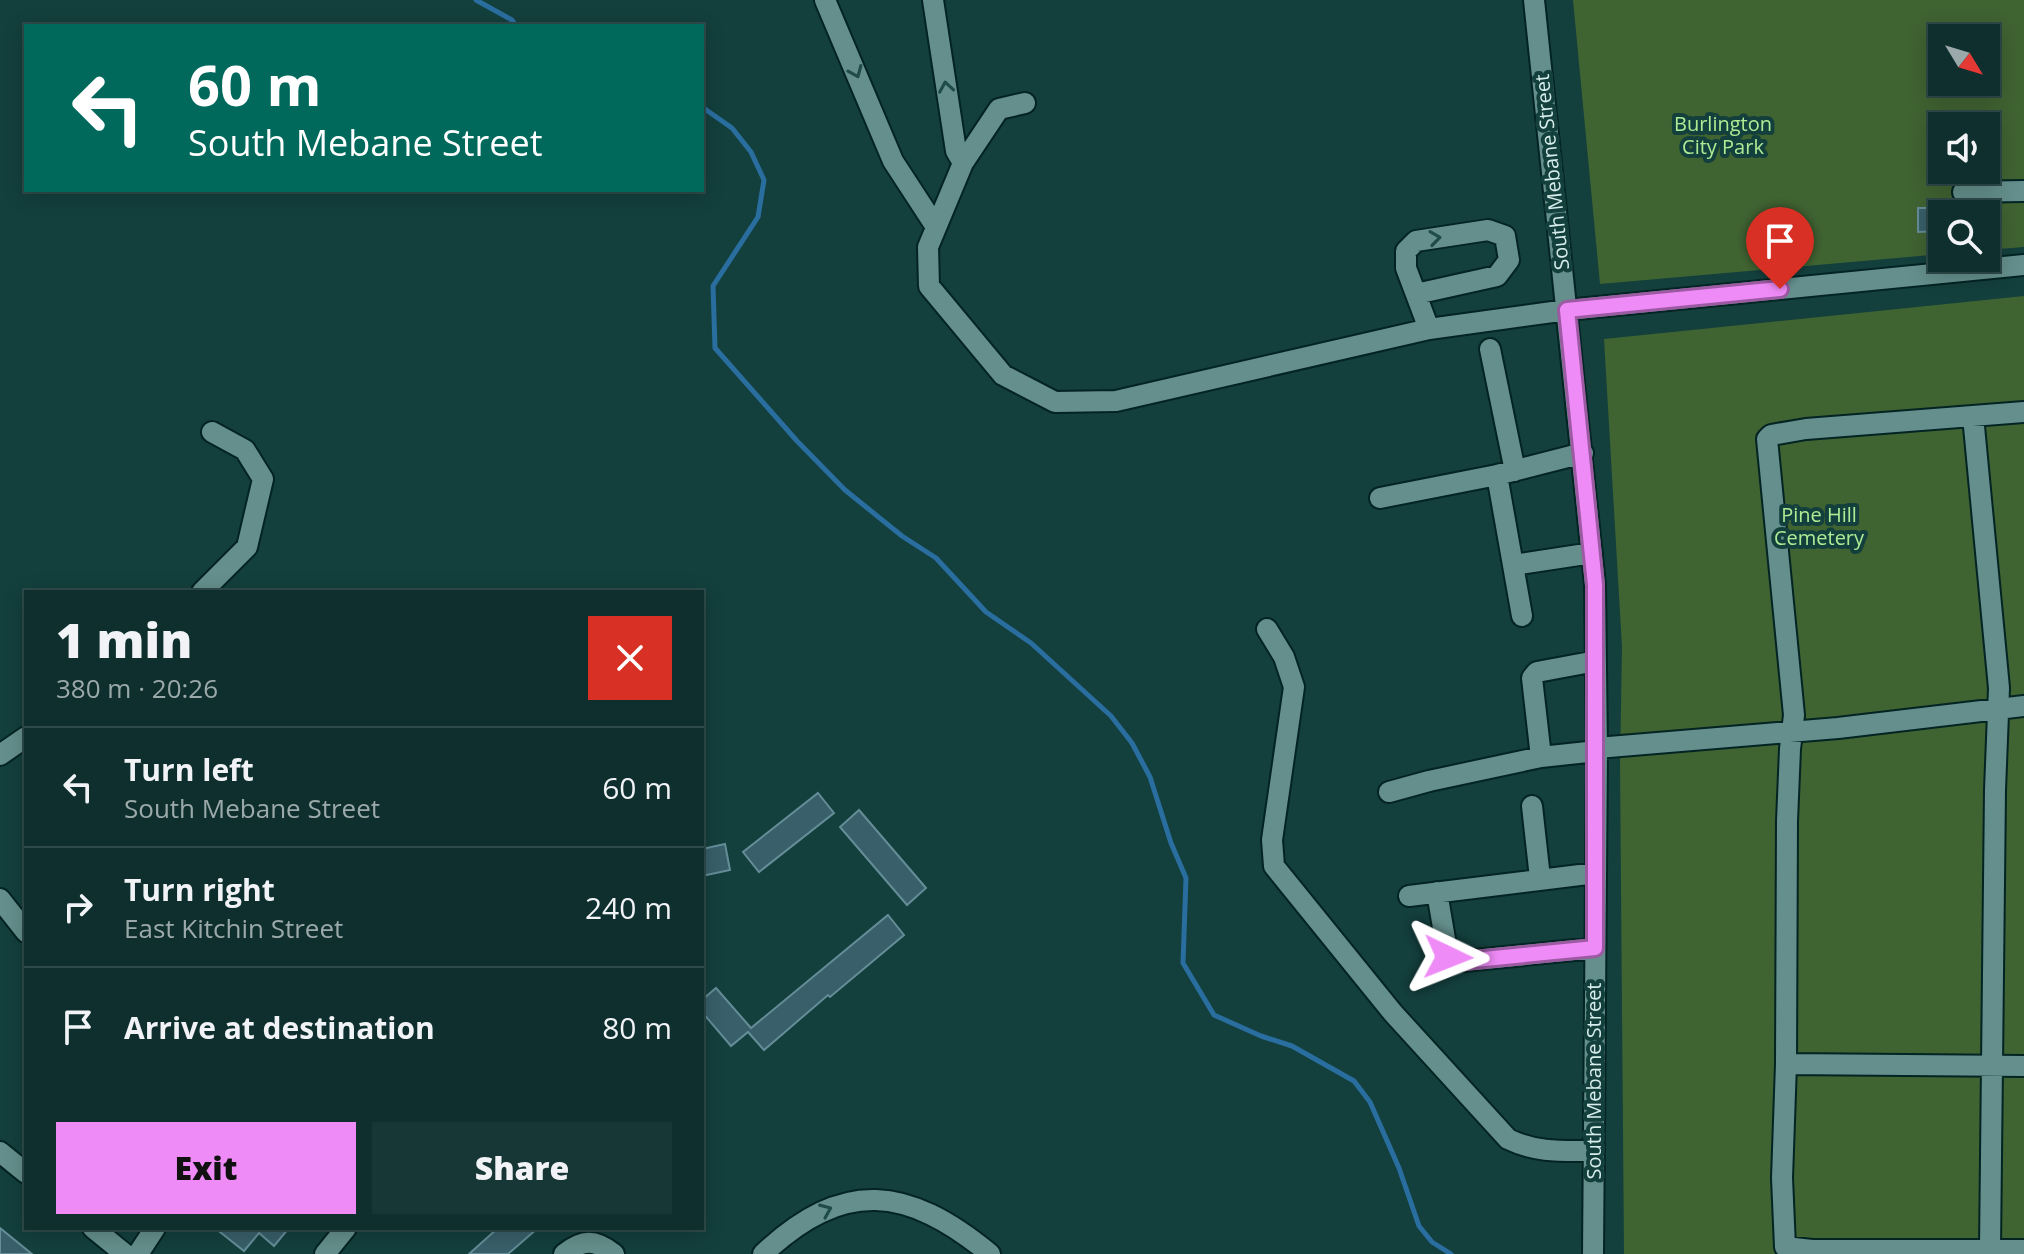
<!DOCTYPE html>
<html lang="en">
<head>
<meta charset="utf-8">
<style>
  body { margin:0; font-family:"Open Sans",sans-serif; background:#173736; color:#f1f3f6; height:100vh; display:flex; flex-direction:column; font-size:30px; white-space:nowrap }
  * { box-sizing:border-box; margin:0 }
  p { font-size:26px; color:#9ba9aa }
  .icon { flex:none; width:44px; height:44px; fill:none; stroke:currentColor; stroke-width:2; stroke-linecap:round; stroke-linejoin:round }
  .map { position:relative; flex:1; overflow:hidden }
  .sheet { position:absolute; left:24px; top:590px; width:680px; height:640px; display:flex; flex-direction:column; background:#0e2f2e; border-radius:0px; box-shadow:0 4px 20px #0003,0 0 0 2px #2e4a4a }
  .sheet>* { flex:none }
  .banner { position:absolute; left:24px; top:24px; width:680px; height:168px; border-radius:0px; box-shadow:0 4px 20px #0003,0 0 0 2px #2e4a4a; background:#00695c; color:#fff; overflow:hidden }
  .needle { width:52px; rotate:128deg }
  .buttons { position:absolute; left:1928px; top:24px; display:grid; gap:16px }
  .buttons a { display:grid; place-items:center; width:72px; height:72px; border-radius:0px; background:#0e2f2e; box-shadow:0 4px 20px #0003,0 0 0 2px #2e4a4a; font-size:40px }
  .pin { position:absolute; display:grid; place-items:center; width:68px; height:68px; color:#fff; margin:-82px -34px; border-radius:50% 50% 50% 0; rotate:-45deg; box-shadow:0 0 8px #0007 }
  .pin .icon { rotate:45deg }
  .me { position:absolute; width:88px; margin:-44px; rotate:92deg; stroke-linejoin:round; filter:drop-shadow(0 0 6px #0008) }
  .turn { display:flex; align-items:center; gap:28px; height:168px; padding:0 32px; font-size:36px }
  .turn .icon { width:104px; height:104px; stroke-width:2.5 }
  .turn b { display:block; font-size:56px; line-height:68px }
  .round { display:grid; place-items:center; flex:none; width:84px; height:84px; border-radius:0px; background:#173736 }
  .headline { display:flex; align-items:center; justify-content:space-between; height:136px; padding:0 32px }
  h1 { font-size:48px; font-weight:800; line-height:60px }
  .primary-button { display:flex; gap:16px; margin-top:auto; padding:16px 32px }
  .primary-button a { flex:1; height:92px; border-radius:0px; background:#ef8bf7; color:#111; font-size:32px; font-weight:800; line-height:92px; text-align:center }
  .primary-button a+a { background:#173736; color:#f1f3f6 }
  ul { padding:0; list-style:none }
  li { display:flex; align-items:center; gap:24px; height:120px; padding:0 32px; border-top:2px solid #2e4a4a }
  li div { flex:1 }
  li b { display:block; font-size:30px }
  li em { font-style:normal }
  .map>svg:first-child { display:block }
  .green { fill:#406332; fill-rule:evenodd }
  .lines { fill:none; stroke-linecap:round; stroke-linejoin:round }
  .stream { stroke:#2a6e9f; stroke-width:5 }
  .building { fill:#385f6a; stroke:#648d98; stroke-width:2 }
  .minor-casing { stroke:#032423; stroke-width:24 }
  .minor { stroke:#648f8c; stroke-width:20 }
  .oneway { stroke:#1f4b49 }
  .route-casing { stroke:#9b5aa1; stroke-width:20 }
  .route { stroke:#ef8bf7; stroke-width:14 }
  .labels { text-anchor:middle; stroke-width:8; stroke-linejoin:round; paint-order:stroke }
  .park-label { font-size:20px; fill:#adeb94; stroke:#133f3d }
  .street-label { font-size:20px; fill:#d6edeb; stroke:#133f3d }
</style>
</head>
<body>
<div class="map">
<svg width="2024" height="1254" viewBox="0 0 2024 1254">
  <rect width="100%" height="100%" fill="#133f3d"/>
  <path class="green" d="M 1573,0 L 2024,0 L 2024,247 L 1986,250 L 1986,214 L 1942,214 L 1942,254 L 1600,284 ZM 1942,38 L 1986,38 L 1986,82 L 1942,82 ZM 1942,126 L 1986,126 L 1986,170 L 1942,170 Z
    M 2024,296 L 2024,1254 L 1624,1254 L 1620,764 L 1622,647 L 1604,339 Z"/>
  <g class="lines">
    <path class="stream" d="M 476,0 L 512,20 L 516,26
      M 702,107 L 732,128 L 751,152 L 764,180 L 758,217 L 713,286 L 715,348 L 797,441 L 845,490 L 902,536 L 936,558 L 986,612 L 1031,643 L 1111,716 L 1132,743 L 1150,777 L 1171,843 L 1186,878 L 1183,963 L 1214,1015 L 1261,1036 L 1292,1046 L 1354,1081 L 1370,1102 L 1399,1168 L 1419,1226 L 1432,1242 L 1451,1254"/>
  </g>
  <path class="building" d="M 1918,208 L 1942,208 L 1942,231 L 1918,232 Z
    M 818,793 L 834,813 L 759,872 L 743,852 Z
    M 859,810 L 926,888 L 907,905 L 840,827 Z
    M 725,844 L 730,870 L 702,876 L 702,849 Z
    M 888,915 L 904,935 L 830,997 L 828,995 L 764,1050 L 748,1032 L 731,1046 L 702,1012 L 702,1000 L 716,988 L 751,1028 Z
    M 0,1228 L 32,1254 L 0,1254 Z
    M 215,1228 L 289,1228 L 274,1246 L 259,1233 L 244,1251 Z
    M 498,1228 L 538,1228 L 508,1254 L 469,1254 Z"/>
  <g class="lines">
    <defs>
      <path id="minor" d="M 825,0 L 893,161 L 936,227
        M 933,0 L 956,151 L 963,163
        M 1534,0 L 1595,585 L 1597,751 L 1593,1254
        M 1025,103 L 999,109 L 963,163 L 928,247 L 929,286 L 1003,375 L 1055,402 L 1116,401 L 1429,329 L 1567,310 L 2024,265
        M 1963,192 L 2024,191
        M 1416,294 L 1497,276 L 1509,260 L 1505,236 L 1488,230 L 1416,241 L 1406,251 L 1406,268 L 1429,329
        M 1490,349 L 1515,471
        M 2024,412 L 1806,429 L 1771,435 L 1767,439 L 1794,715 L 1790,749 L 1787,821 L 1786,1064 L 1782,1178 L 1785,1247 L 1812,1250 L 2024,1250
        M 1973,416 L 1999,688 L 1995,790 L 1990,1249
        M 1497,475 L 1522,616
        M 1380,498 L 1497,475 L 1583,453
        M 1513,565 L 1592,553
        M 202,592 L 247,547 L 263,479 L 245,450 L 212,432
        M 1267,629 L 1284,657 L 1294,687 L 1272,840 L 1274,866 L 1393,1013 L 1508,1139 C 1537,1153 1562,1151 1594,1151
        M 1596,661 L 1537,672 L 1532,678 L 1541,757 L 1597,751
        M 1597,748 L 1838,728 L 2024,706
        M 0,755 L 26,737
        M 1389,792 L 1429,781 L 1541,757
        M 1532,806 L 1540,878
        M 1437,892 L 1448,957 L 1464,961 L 1595,948
        M 1409,896 L 1596,873
        M 0,899 L 26,932
        M 1786,1064 L 2024,1066
        M 0,1152 L 26,1173
        M 93,1228 L 125,1254
        M 138,1254 L 155,1228
        M 325,1254 L 346,1228
        M 564,1254 C 583,1239 595,1239 614,1254
        M 763,1254 C 844,1178 907,1186 990,1254"/>
    </defs>
    <use href="#minor" class="minor-casing"/>
    <use href="#minor" class="minor"/>
  </g>
  <defs><path id="oneway-chevron" d="M-2-3.5L2.5 0L-2 3.5" fill="none" stroke-width="1.6" stroke-linecap="round" stroke-linejoin="round" transform="scale(2)"/></defs>
  <g class="oneway">
    <use href="#oneway-chevron" transform="translate(856 72) rotate(67)"/>
    <use href="#oneway-chevron" transform="translate(946 87) rotate(-99)"/>
    <use href="#oneway-chevron" transform="translate(1435 238) rotate(-8)"/>
    <use href="#oneway-chevron" transform="translate(826 1210) rotate(-23)"/>
  </g>
  <g class="lines">
    <defs>
      <path id="route" d="M 1448,957 L 1464,961 L 1595,948 L 1595,585 L 1567,310 L 1780,289"/>
    </defs>
    <use href="#route" class="route-casing"/>
    <use href="#route" class="route"/>
  </g>
  <g class="labels">
    <g class="park-label">
      <text x="1723" y="131">Burlington<tspan x="1723" dy="23">City Park</tspan></text>
      <text x="1819" y="522">Pine Hill<tspan x="1819" dy="23">Cemetery</tspan></text>
    </g>
    <g class="street-label">
      <text transform="translate(1552 172) rotate(-96)" y="7">South Mebane Street</text>
      <text transform="translate(1594 1081) rotate(-90)" y="7">South Mebane Street</text>
    </g>
  </g>
</svg>
<div class="buttons">
<a><svg class="needle" viewBox="-14 -14 28 28"><path d="M0-13l5 13h-10z" fill="#e53935"/><path d="M0 13l5-13h-10z" fill="#9ba9aa"/></svg></a>
<a><svg class="icon" aria-label="sound" viewBox="0 0 24 24"><path d="M4 9h4l5-4v14l-5-4H4zM17 9q2 3 0 6"/></svg></a>
<a><svg class="icon" aria-label="search" viewBox="0 0 24 24"><circle cx="10" cy="10" r="6"/><path d="M15 15l6 6"/></svg></a>
</div>
<div class="pin" style="left:1780px;top:289px;background:#d93025"><svg class="icon" aria-label="arrive" viewBox="0 0 24 24"><path d="M6 21V4h12l-3 4 3 4H6"/></svg></div>
<svg class="me" style="left:1448px;top:957px" viewBox="-20 -20 40 40"><path d="M0-17L14 15 0 8-14 15z" fill="#ef8bf7" stroke="#fff" stroke-width="4"/></svg>
<div class="banner">
<div class="turn"><svg class="icon" aria-label="left" viewBox="0 0 24 24"><path d="M17 20v-9H6M10 6l-5 5 5 5"/></svg><div><b>60 m</b>South Mebane Street</div></div>
</div>
<section class="sheet">
<div class="headline"><div><h1>1 min</h1><p>380 m · 20:26</p></div><a class="round" style="background:#d93025;color:#fff"><svg class="icon" aria-label="close" viewBox="0 0 24 24"><path d="M6 6l12 12M18 6L6 18"/></svg></a></div>
<ul>
<li><svg class="icon" aria-label="left" viewBox="0 0 24 24"><path d="M17 20v-9H6M10 6l-5 5 5 5"/></svg><div><b>Turn left</b><p>South Mebane Street</p></div><em>60 m</em></li>
<li><svg class="icon" aria-label="right" viewBox="0 0 24 24"><path d="M7 20v-9h11M14 6l5 5-5 5"/></svg><div><b>Turn right</b><p>East Kitchin Street</p></div><em>240 m</em></li>
<li><svg class="icon" aria-label="arrive" viewBox="0 0 24 24"><path d="M6 21V4h12l-3 4 3 4H6"/></svg><div><b>Arrive at destination</b></div><em>80 m</em></li>
</ul>
<div class="primary-button"><a>Exit</a><a>Share</a></div>
</section>
</div>
</body>
</html>
